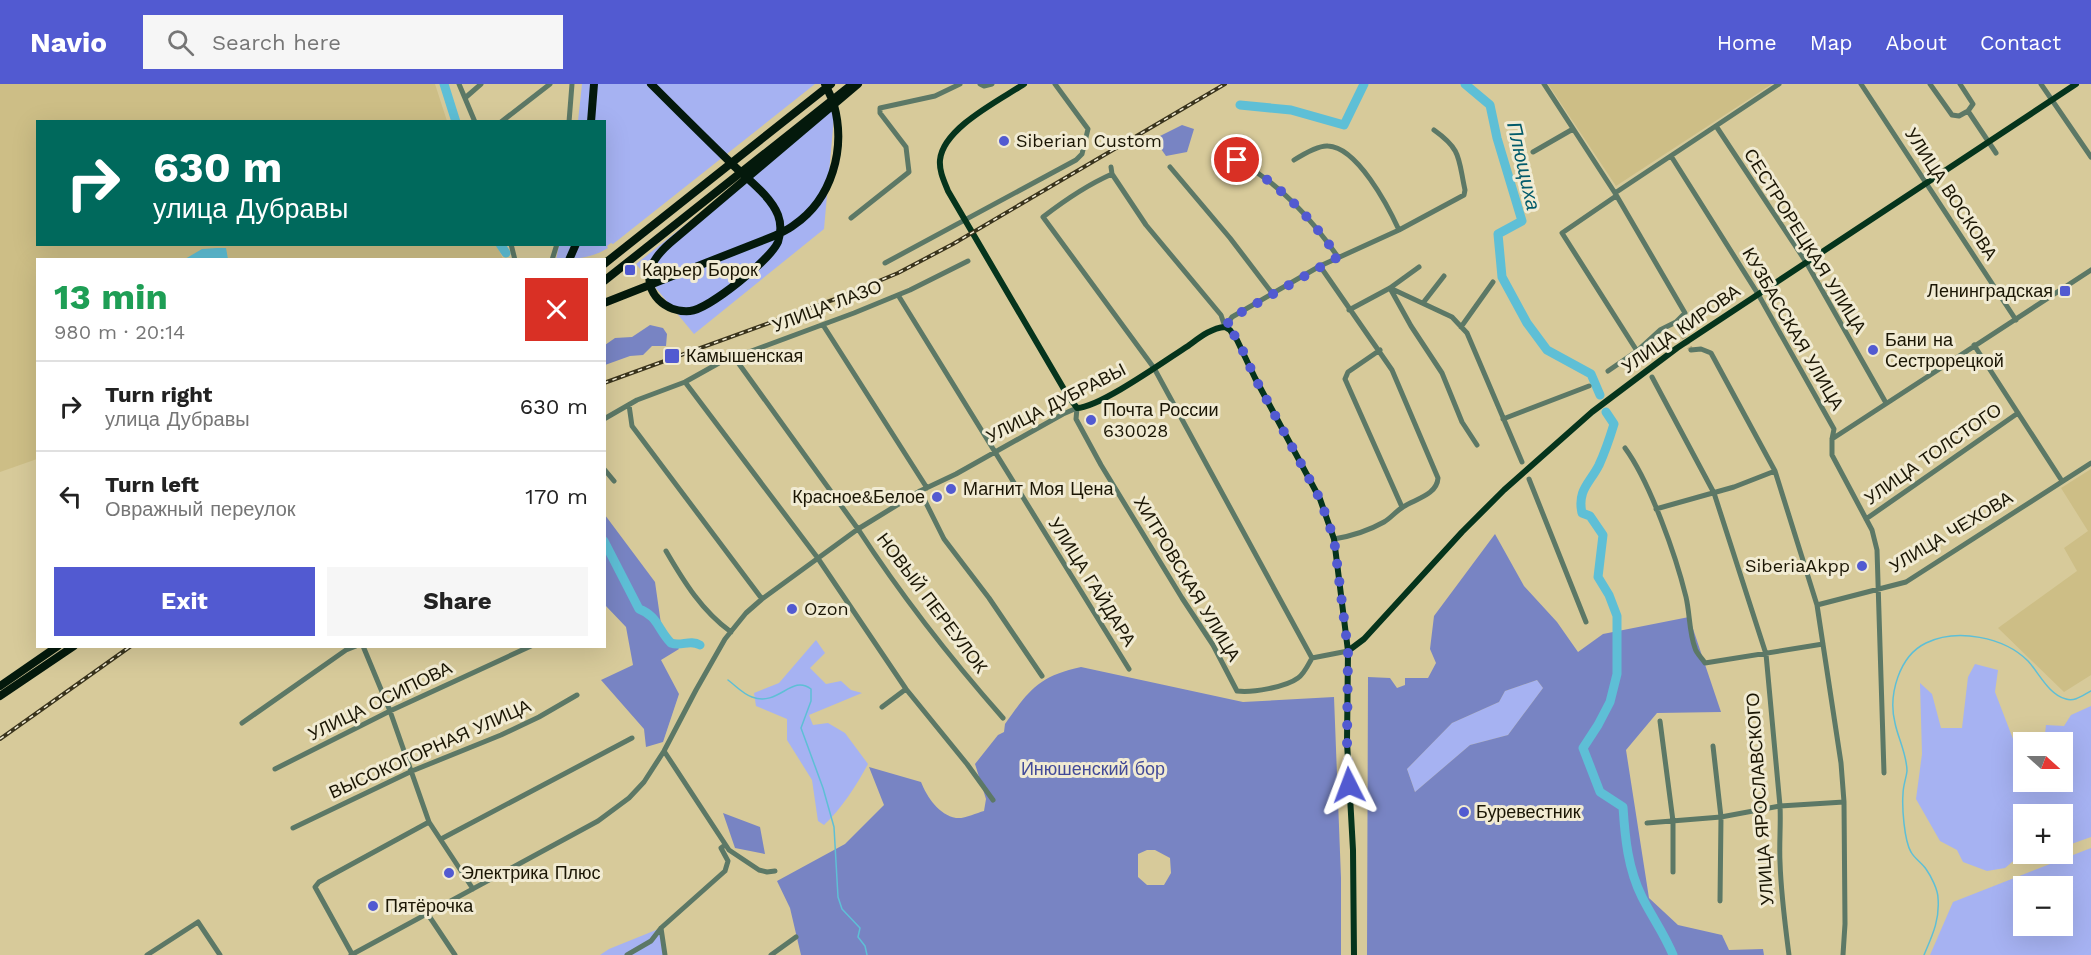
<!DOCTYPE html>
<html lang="en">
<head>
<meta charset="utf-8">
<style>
  body { margin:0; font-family:"Work Sans",sans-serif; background:#f6f6f6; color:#222; height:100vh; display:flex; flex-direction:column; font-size:22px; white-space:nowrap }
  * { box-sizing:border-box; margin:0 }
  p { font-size:20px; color:#767676 }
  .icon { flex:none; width:33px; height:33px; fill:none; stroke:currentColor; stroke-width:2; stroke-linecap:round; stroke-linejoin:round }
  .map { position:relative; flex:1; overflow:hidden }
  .drawer { position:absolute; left:36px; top:174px; width:570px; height:390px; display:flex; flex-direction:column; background:#fff; border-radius:0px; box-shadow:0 6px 24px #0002 }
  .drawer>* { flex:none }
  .banner { position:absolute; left:36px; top:36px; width:570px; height:126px; border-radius:0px; box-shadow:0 6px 24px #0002; background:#00695c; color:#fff; overflow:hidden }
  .needle { width:39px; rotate:111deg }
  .controls { position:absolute; left:2013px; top:648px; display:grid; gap:12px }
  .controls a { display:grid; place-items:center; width:60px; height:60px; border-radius:0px; background:#fff; box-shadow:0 6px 24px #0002; font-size:30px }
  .pin { position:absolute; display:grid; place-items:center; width:51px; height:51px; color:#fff; margin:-26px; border:3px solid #fff; border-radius:50%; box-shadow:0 2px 6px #0007 }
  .me { position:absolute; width:66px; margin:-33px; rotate:357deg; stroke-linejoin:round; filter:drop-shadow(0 0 4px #0008) }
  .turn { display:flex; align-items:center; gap:21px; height:126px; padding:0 18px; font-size:27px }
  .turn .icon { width:78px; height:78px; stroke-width:2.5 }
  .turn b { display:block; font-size:42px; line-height:51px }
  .round { display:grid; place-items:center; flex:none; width:63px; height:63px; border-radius:0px; background:#f6f6f6 }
  .headline { display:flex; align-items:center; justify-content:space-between; height:102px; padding:0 18px }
  h1 { font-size:36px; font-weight:700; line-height:45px; color:#1e9e55 }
  .button { display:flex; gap:12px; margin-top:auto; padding:12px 18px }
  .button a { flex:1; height:69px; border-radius:0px; background:#525ad1; color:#fff; font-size:24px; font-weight:700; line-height:69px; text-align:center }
  .button a+a { background:#f6f6f6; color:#222 }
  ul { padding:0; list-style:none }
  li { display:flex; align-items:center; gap:18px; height:90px; padding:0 18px; border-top:2px solid #e0e0e0 }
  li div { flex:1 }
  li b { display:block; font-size:22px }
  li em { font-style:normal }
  header { display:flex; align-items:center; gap:36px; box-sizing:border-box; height:84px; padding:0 30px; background:#525ad1; color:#fff }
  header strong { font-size:28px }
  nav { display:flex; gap:33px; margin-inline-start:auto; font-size:21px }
  .search { width:420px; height:54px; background:#f6f6f6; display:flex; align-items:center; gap:15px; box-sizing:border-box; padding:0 21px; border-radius:0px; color:#767676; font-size:22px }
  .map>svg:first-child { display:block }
  .built { fill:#cdbe86 }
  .green { fill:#a6b2f2; fill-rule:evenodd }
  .forest { fill:#7884c3; fill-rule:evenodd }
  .water { fill:#5ebfd6 }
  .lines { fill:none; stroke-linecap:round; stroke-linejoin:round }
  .stream { stroke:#5ebfd6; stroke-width:1.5 }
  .river { stroke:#5ebfd6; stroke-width:9 }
  .minor-tunnel { stroke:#b1a67c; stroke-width:5; stroke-dasharray:5 2.5; stroke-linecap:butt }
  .minor { stroke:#5c7866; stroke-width:5 }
  .major { stroke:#05341c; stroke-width:6 }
  .highway { stroke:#04190c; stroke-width:8 }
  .rail-casing { stroke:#39331c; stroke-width:4 }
  .rail { stroke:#f1ebd3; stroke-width:1.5; stroke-dasharray:4.5; stroke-linecap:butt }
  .route { stroke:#525ad1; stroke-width:10; stroke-dasharray:0 18 }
  .poi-dot { fill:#525ad1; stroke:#f1ebd3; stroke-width:2 }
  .labels { text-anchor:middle; stroke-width:6; stroke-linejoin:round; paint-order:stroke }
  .poi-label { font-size:18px; fill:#1b1604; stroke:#f1ebd3; text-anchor:start }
  .street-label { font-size:18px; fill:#1b1604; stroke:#f1ebd3 }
  .park-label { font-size:18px; fill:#424a98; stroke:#f1ebd3 }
  .water-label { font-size:20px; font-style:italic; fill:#005a6a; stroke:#f1ebd3 }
</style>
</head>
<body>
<header>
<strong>Navio</strong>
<div class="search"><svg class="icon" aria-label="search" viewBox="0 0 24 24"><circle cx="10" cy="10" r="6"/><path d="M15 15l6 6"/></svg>Search here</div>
<nav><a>Home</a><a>Map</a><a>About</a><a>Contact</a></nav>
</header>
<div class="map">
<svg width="2091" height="871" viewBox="0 0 2091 871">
  <rect width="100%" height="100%" fill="#d7ca9a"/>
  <path class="built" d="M 0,0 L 435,0 L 447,37 L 38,38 L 38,160 L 496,160 L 503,175 L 38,176 L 37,375 L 0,388 Z
    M 1548,0 L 1772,0 L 1616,102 Z
    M 2091,385 L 2091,591 L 2064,608 L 1998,544 L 2077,487 L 2064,464 L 2088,447 L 2061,404 Z"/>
  <path class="green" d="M 582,0 L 815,0 L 613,160 L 611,159 L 607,162 L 608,164 C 593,174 574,175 556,176 L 559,161 L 604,160 L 604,38 L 578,37 Z
    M 835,22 L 824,145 L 694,250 L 636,180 Z
    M 816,556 L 825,569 L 810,584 L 826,600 L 841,597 L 851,606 L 862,609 L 809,631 L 813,641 L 828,639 L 845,649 L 868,680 C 856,702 842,724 824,741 L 818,737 L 812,696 L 787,656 L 787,635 L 756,622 L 754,609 L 779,599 Z
    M 1975,580 L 1998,586 L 1995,608 L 2023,681 L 2024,698 L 2062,698 L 2062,658 L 2044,658 L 2046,641 L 2064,642 L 2071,631 L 2091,622 L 2091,753 L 2063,763 L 2062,730 L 2024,730 L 2024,770 L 2040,770 L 2018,773 L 2005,784 L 1987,787 L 1963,778 L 1957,766 L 1940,757 L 1916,715 L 1922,670 L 1920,599 L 1932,610 L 1941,644 L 1962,644 L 1968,593 Z
    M 1537,596 L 1543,604 L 1508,651 L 1470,661 L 1415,708 L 1407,685 L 1452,639 L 1499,618 L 1505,607 Z
    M 2091,764 L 2091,871 L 1930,871 L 1953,818 ZM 2024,802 L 2062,802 L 2062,842 L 2024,842 Z
    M 661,844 L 665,871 L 600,871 L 609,865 Z"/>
  <path class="forest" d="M 1182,41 L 1194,45 L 1187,68 L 1166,72 L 1154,55 Z
    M 650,241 L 663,244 L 667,250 L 666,262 L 652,262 L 643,271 L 630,272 L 605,281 L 605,261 L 615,254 L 632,253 Z
    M 605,431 L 655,498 L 661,540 L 679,565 L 661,576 L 679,610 L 663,658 L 646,663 L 644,645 L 601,596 L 633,581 L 626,543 L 605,521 Z
    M 1495,450 L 1524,502 L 1557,538 L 1578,568 L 1603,550 L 1689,533 L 1721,628 L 1657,629 L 1626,666 L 1649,814 L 1678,841 L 1722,851 L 1729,866 L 1763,865 L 1764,871 L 1367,871 L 1368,593 L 1390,594 L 1397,604 L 1405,601 L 1405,594 L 1428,594 L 1436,579 L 1430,565 L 1434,532 ZM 1537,596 L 1543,604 L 1508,651 L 1470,661 L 1415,708 L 1407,685 L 1452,639 L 1499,618 L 1505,607 Z
    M 1081,583 L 1243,618 L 1334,613 L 1341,794 L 1341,871 L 801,871 L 790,824 L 777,797 L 845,760 L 884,721 L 869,683 L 921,698 C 927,713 939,731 956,734 C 965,735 976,729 984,727 L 986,715 L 975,680 L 998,651 L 1004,648 L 1005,640 C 1029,606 1039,592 1081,583 ZM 1147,766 L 1155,766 L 1170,774 L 1171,789 L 1164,801 L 1147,801 L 1138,793 L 1138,770 Z
    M 723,729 L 760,743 L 765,770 L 735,764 Z"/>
  <path class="water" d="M 217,164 L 226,164 L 228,175 L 185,175 L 202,165 Z"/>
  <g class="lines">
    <path class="stream" d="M 728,596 C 736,602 743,610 752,613 C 779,623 791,590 811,605 L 811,617 L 801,644 L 823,704 L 834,743 L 838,813 L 842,825 L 860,844 L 858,853 L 865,862 L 867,871
      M 1924,871 C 1932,852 1940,836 1938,814 C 1938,806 1931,792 1926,785 C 1922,779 1914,774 1911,768 C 1904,756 1902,723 1903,710 C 1903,702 1906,695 1907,687 C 1907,671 1898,654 1895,639 C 1888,611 1899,572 1926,559 C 1957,544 2004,553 2028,577 C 2039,589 2049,611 2066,615 C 2075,618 2083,611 2091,607"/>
    <path class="river" d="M 444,0 L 456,38
      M 1465,0 L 1490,21 L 1497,54 L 1522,137 L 1498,150 L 1502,193 L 1527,239 L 1547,266 L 1591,290 L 1600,311
      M 1240,21 L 1291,26 L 1344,41 L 1364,0
      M 500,160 L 506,169
      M 1606,328 L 1614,340 C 1610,353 1605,368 1599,381 C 1590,399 1577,406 1582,429 L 1590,432 L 1603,451 L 1598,493 L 1609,511 L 1617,532 L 1617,590 L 1610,618 L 1598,641 L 1583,664 L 1600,708 L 1623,723 C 1625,754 1628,785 1642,813 C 1652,833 1665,851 1673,871
      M 604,457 L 639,525 C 658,532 658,546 671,559 C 681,563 690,555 700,561"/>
    <path class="minor-tunnel" d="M 1682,250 L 1691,266"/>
    <path class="minor" d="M 459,0 L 475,38
      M 980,0 L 984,2 L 992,0
      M 1544,0 L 1615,109 L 1685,229 L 1676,238 L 1682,250
      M 1861,0 L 2016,236
      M 1930,0 L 1952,31 L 1959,32 L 1968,27
      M 1960,0 L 1973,20 L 1968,27 L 1996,69
      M 2041,0 L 2091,73
      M 465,14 L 481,0
      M 501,38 L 550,0
      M 569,38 L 572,0
      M 1716,42 L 1806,178 L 1886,319
      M 1533,68 L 1573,45
      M 1671,72 L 1758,210 L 1834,345 L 1832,355 L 1832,371 L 1872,446 L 1877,466 L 1884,689
      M 1237,76 C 1280,100 1310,133 1338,173
      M 1294,76 C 1302,71 1318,61 1328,62 C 1357,63 1388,122 1399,146
      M 1111,83 L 1112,90 L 1146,141 L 1221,231 L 1225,243
      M 1170,83 L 1230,154 L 1272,209
      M 1112,90 C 1087,101 1065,116 1043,133 L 1154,284 L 1312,574 L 1348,567
      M 1615,109 L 1779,0
      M 1616,112 L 1562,149 L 1644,278
      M 851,134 L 909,88 L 906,63 L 880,29 L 880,24 L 935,12 L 960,0
      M 511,160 L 515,176
      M 552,176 L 557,160
      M 885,179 L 1076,76 L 1082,70 L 1088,45 L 1055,0
      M 1320,182 L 1392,286 L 1438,394 C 1437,411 1415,415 1403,423 C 1396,427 1391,434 1384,438 C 1368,447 1352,452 1334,455
      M 1390,204 L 1452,233 L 1467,249 L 1522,378
      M 1391,206 L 1411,242 L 1442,289 L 1462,338 L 1477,361
      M 898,211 L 1129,585
      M 1423,219 L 1444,192
      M 1349,226 L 1390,204 L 1419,183
      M 823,241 L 927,404
      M 1225,243 L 1232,233 L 1320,182 L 1399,146 L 1464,111 L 1465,106 C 1458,74 1462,66 1434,46
      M 1461,243 L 1493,198
      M 1974,261 L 2062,397
      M 1380,266 L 1348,288 L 1345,295 L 1402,423
      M 1691,266 L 1701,265 L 1711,269 L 1775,387 L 1817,521 L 1841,679 L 1844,718 L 1845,840 L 1843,871
      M 734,273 L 858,445 C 901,511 951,575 1003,634
      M 1608,287 L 1637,267 L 1660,246 L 1676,238
      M 1652,293 L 1714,409 L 1766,570 L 1780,722 C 1781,741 1779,760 1780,778 C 1781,810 1785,840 1789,871
      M 685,298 L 817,473 L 906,605 L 967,680 L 993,716
      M 629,321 L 632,342 L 762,515
      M 604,335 L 637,316 L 685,298 L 719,279 L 854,229 L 910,206 L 968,177
      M 1503,335 L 1589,302
      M 1832,355 L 2091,186
      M 1625,364 C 1650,398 1676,472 1686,513 C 1690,530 1689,548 1695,564 C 1696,569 1702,574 1705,579 L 1823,560
      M 604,385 L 614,397
      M 1529,395 L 1586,538
      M 920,407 L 944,455 L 989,514 L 1042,592
      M 1656,425 L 1734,403 L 1775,387
      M 1866,435 L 2018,329
      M 666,467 C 684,498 702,527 731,548
      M 1817,521 L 1906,498 L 2091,379
      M 363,562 L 390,627 L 429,738 L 473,805
      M 882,623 L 906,605
      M 1660,637 L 1673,737 L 1673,788
      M 242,639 L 346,566 L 356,562
      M 1713,662 L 1721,733 L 1720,817
      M 664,667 L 729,766 L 759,786 L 767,788 L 775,787
      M 275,685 L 390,627 L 531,562
      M 1647,739 L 1721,733 L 1780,722 L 1844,718
      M 293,744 L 412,687 L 501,651 L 539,633 L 577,611
      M 441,755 L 632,654
      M 427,829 L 455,871
      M 661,844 L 665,871
      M 352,870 L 315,803 L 319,798 L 429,738
      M 147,871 L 198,838 L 220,871
      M 351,871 L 598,737 L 629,714 L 644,698 L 664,667 L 696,606 L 725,555 L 746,529 L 762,515 L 858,445 L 920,407 L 956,390 L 1063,330 L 1077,324 L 1076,335 L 1101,381 L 1182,514 L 1213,561 L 1237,607 C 1252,609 1286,603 1298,594 C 1304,590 1308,581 1312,574
      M 627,871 L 651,857 L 661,844 L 725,787 L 728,777 L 721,764 L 725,761
      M 771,871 L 796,853"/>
    <path class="major" d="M 1024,0 C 1000,16 943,44 940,76 C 939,87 944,97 948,107 L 1068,312 L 1077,324 C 1099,324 1166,276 1188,262 C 1199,254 1211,244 1225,243 L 1230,246 L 1237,256 L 1255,294 L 1320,415 L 1334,455 L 1348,567 L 1347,658 L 1353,766 L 1354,871
      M 1348,567 L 1364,555 L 1462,448 L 1504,406 L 1592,328 L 1677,264 L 2076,0"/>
    <path class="highway" d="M 651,0 C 678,27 705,54 732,80 C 747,95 770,111 778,131 C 781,139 781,149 778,158 C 770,176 709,225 690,227 C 666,229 643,209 651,184 C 654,174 662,166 670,159 L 858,0
      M 591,38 L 594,0
      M 569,176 L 576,160
      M 604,180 L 831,0
      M 604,197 L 850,2
      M 604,219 L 774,152 C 780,149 788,146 794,141 C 832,115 846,65 834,21 C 832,14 828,7 825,0
      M 0,602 L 58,562
      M 0,612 L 74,562"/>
    <defs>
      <path id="rail" d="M 604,299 L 838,214 L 898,189 L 953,160 L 1225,0
        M 0,655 L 131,562"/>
    </defs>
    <use href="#rail" class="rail-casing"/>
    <use href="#rail" class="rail"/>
  </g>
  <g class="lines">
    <path class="route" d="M 1237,76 C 1280,100 1310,133 1338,173 L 1233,233 L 1225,243 L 1230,246 L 1238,256 L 1255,294 L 1320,415 L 1334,455 L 1348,567 L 1347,658 L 1349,701"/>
  </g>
  <g class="poi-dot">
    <circle cx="1004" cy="57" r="6"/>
    <rect x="624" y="180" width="12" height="12" rx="3"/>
    <rect x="2059" y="201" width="12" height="12" rx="3"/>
    <circle cx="1873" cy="266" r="6"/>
    <rect x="664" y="264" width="16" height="16" rx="3"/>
    <circle cx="1091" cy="336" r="6"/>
    <circle cx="951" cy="405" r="6"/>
    <circle cx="937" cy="413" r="6"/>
    <circle cx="1862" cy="482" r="6"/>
    <circle cx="792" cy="525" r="6"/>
    <circle cx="1464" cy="728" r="6"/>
    <circle cx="449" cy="789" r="6"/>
    <circle cx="373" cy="822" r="6"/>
  </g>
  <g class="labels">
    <g class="poi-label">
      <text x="1016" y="63">Siberian Custom</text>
      <text x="642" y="192">Карьер Борок</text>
      <text x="2053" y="213" text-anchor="end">Ленинградская</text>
      <text x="1885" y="262">Бани на<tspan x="1885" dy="21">Сестрорецкой</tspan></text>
      <text x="686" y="278">Камышенская</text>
      <text x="1103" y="332">Почта России<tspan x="1103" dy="21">630028</tspan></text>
      <text x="963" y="411">Магнит Моя Цена</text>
      <text x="925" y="419" text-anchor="end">Красное&amp;Белое</text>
      <text x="1850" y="488" text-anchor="end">SiberiaAkpp</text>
      <text x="804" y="531">Ozon</text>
      <text x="1476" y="734">Буревестник</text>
      <text x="461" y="795">Электрика Плюс</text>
      <text x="385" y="828">Пятёрочка</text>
    </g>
    <g class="street-label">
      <text transform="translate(1951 110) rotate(57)" y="6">УЛИЦА ВОСКОВА</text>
      <text transform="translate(1805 157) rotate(58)" y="6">СЕСТРОРЕЦКАЯ УЛИЦА</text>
      <text transform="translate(827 222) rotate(-21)" y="6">УЛИЦА ЛАЗО</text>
      <text transform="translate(1681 245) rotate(-35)" y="6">УЛИЦА КИРОВА</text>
      <text transform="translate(1793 245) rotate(60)" y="6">КУЗБАССКАЯ УЛИЦА</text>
      <text transform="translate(1056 319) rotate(-27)" y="6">УЛИЦА ДУБРАВЫ</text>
      <text transform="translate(1933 370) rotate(-35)" y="6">УЛИЦА ТОЛСТОГО</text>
      <text transform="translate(1951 448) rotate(-31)" y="6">УЛИЦА ЧЕХОВА</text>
      <text transform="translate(1187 495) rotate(59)" y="6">ХИТРОВСКАЯ УЛИЦА</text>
      <text transform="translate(1092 498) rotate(58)" y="6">УЛИЦА ГАЙДАРА</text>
      <text transform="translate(932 519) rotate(53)" y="6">НОВЫЙ ПЕРЕУЛОК</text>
      <text transform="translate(380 617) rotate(-26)" y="6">УЛИЦА ОСИПОВА</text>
      <text transform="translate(430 665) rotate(-24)" y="6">ВЫСОКОГОРНАЯ УЛИЦА</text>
      <text transform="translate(1760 715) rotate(-94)" y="6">УЛИЦА ЯРОСЛАВСКОГО</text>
    </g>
    <g class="park-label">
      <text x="1093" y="691">Инюшенский бор</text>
    </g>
    <g class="water-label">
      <text transform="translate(1524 82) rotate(77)" y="7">Плющиха</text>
    </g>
  </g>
</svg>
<div class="controls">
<a><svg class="needle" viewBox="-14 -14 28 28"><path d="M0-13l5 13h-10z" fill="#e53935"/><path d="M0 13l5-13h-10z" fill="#767676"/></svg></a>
<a>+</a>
<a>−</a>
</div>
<div class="pin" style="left:1237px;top:76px;background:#d93025"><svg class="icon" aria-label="arrive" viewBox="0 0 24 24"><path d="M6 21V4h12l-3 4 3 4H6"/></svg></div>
<svg class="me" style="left:1349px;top:701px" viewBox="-20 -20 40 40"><path d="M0-17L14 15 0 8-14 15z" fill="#525ad1" stroke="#fff" stroke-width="4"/></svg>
<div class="banner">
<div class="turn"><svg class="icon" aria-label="right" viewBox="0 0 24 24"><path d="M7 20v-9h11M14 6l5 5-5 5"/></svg><div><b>630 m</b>улица Дубравы</div></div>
</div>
<section class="drawer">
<div class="headline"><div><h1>13 min</h1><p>980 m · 20:14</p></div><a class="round" style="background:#d93025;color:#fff"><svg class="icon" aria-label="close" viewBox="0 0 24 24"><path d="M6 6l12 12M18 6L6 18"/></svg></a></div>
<ul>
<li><svg class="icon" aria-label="right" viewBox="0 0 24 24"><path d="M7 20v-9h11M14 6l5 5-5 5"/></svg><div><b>Turn right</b><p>улица Дубравы</p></div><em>630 m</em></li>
<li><svg class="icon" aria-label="left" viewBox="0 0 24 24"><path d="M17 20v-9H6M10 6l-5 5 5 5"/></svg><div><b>Turn left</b><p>Овражный переулок</p></div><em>170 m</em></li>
</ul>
<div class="button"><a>Exit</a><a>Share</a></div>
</section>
</div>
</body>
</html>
